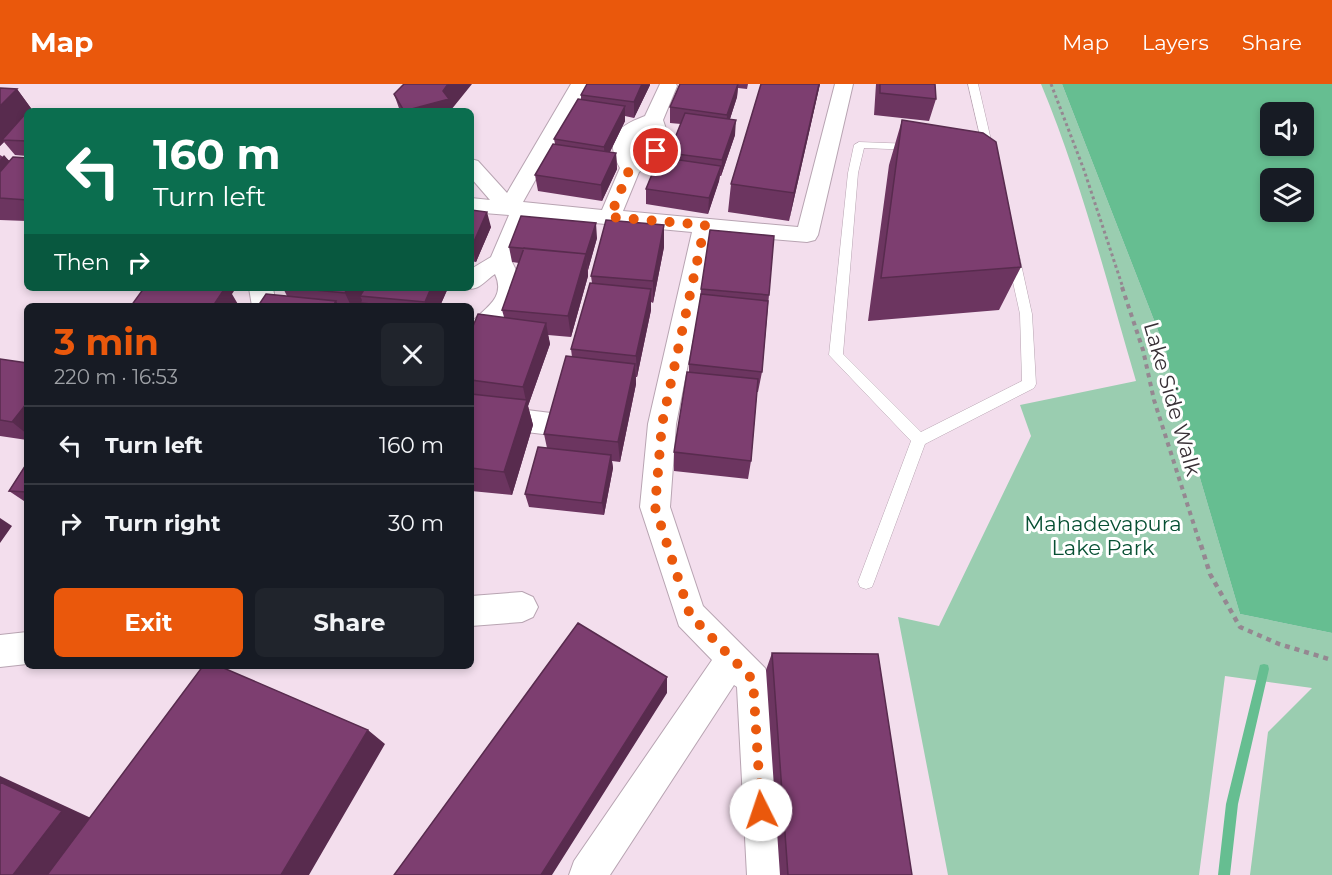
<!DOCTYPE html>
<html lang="en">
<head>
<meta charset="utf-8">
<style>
  body { margin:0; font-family:Montserrat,sans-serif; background:#20242c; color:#f1f3f6; height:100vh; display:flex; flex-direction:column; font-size:22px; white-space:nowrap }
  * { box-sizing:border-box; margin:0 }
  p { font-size:20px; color:#9ea1a6 }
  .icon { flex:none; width:33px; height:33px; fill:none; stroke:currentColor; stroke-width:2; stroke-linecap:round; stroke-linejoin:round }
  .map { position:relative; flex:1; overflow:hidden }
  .sheet { position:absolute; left:24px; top:219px; width:450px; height:366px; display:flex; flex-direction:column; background:#171b24; border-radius:9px; box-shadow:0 3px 9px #0003 }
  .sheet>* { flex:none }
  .top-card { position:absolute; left:24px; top:24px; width:450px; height:183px; border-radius:9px; box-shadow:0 3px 9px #0003; background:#0b6e4f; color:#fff; overflow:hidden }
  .buttons { position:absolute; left:1260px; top:18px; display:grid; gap:12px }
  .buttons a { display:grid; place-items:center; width:54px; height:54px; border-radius:9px; background:#171b24; box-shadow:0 3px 9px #0003; font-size:30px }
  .pin { position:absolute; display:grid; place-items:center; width:51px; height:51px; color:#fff; margin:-26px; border:3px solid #fff; border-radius:50%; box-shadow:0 2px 6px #0007 }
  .me { position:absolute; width:66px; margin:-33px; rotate:356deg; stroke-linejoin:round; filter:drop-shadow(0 0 4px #0008) }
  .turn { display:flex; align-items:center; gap:21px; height:126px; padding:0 30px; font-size:27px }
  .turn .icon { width:78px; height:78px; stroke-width:2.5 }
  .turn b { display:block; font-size:42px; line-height:51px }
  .then { display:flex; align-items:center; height:57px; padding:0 30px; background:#0003; gap:12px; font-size:22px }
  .round { display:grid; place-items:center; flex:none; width:63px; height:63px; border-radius:9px; background:#20242c }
  .headline { display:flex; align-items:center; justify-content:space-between; height:102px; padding:0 30px }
  h1 { font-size:36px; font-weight:700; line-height:45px; color:#ea580c }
  .button { display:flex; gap:12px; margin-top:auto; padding:12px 30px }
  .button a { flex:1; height:69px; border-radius:9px; background:#ea580c; color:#fff; font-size:24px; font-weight:700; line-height:69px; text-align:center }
  .button a+a { background:#20242c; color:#f1f3f6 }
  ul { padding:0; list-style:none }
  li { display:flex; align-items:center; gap:18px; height:78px; padding:0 30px; border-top:2px solid #363941 }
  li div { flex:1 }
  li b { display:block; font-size:22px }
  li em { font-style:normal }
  header { display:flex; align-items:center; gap:36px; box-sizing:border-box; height:84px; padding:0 30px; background:#ea580c; color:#fff }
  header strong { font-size:28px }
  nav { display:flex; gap:33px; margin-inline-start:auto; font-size:21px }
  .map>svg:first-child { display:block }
  .green { fill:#9acdb0 }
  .water { fill:#66be91; fill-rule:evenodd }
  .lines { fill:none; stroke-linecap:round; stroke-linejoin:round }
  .stream { fill:#66be91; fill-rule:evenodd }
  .service-casing { stroke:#b8a4b2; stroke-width:1 }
  .minor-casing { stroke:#b8a4b2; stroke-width:2 }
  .path-far2 { stroke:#958791; stroke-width:3; stroke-dasharray:3 3; stroke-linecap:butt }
  .path-far1 { stroke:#958791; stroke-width:4; stroke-dasharray:4.5 4.5; stroke-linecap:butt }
  .path { stroke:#958791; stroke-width:4.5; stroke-dasharray:5 5; stroke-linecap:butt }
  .service { fill:#fff; fill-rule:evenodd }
  .minor { fill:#fff; fill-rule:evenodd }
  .wall { fill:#6c3560 }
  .shaded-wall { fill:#582b4e }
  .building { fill:#7d3e70; stroke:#582b4e; stroke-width:1.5 }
  .route { stroke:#ea580c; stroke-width:10; stroke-dasharray:0 18 }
  .labels { text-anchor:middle; stroke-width:6; stroke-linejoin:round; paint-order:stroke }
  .street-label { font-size:21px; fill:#383036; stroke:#fff }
  .park-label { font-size:21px; fill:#075033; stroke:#fff }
</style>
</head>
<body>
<header>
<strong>Map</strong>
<nav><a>Map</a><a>Layers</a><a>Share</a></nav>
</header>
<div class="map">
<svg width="1332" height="791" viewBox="0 0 1332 791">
  <rect width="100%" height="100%" fill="#f3deed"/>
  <path class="green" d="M 1041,0 L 1062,0 L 1166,267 L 1172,299 L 1240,530 L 1332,549 L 1332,791 L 1250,791 L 1268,648 L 1312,604 L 1225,592 L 1199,791 L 948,791 L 898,533 L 939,542 L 1031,352 L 1020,321 L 1136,297 C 1107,198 1081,96 1041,0 Z"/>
  <path class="water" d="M 1062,0 L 1332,0 L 1332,549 L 1240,530 L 1172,299 L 1166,267 ZM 1270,28 L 1304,28 L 1304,62 L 1270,62 ZM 1270,94 L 1304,94 L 1304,128 L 1270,128 Z"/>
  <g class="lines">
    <path class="stream" d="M 1264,580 L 1268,581 L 1269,585 L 1238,720 L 1230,791 L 1218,791 L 1226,720 L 1259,585 L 1260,581 Z"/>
    <defs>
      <path id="service" d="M 968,0 L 978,0 L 994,69 L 993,71 L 989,72 L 984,69 Z
        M 859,58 L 913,60 L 918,63 L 913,66 L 864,64 L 858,89 L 843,270 L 921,348 L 1022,297 L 1020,230 L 1007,171 L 1013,167 L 1019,171 L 1032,230 L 1036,300 L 1034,304 L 925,360 L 874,498 L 872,503 L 866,505 L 860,503 L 858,498 L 911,357 L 829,271 L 848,89 L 854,61 Z"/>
      <path id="minor" d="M 571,0 L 589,0 L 523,118 L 602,126 L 620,84 C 604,54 616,43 645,32 L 660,0 L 676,0 L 677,2 L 663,36 L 669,54 L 666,66 L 659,75 L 639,88 L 623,127 L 798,143 L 835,0 L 853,0 L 818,151 L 815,156 L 807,158 L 714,150 L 676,340 L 670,423 L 703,522 L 765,584 L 770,596 L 785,791 L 747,791 L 737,603 L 734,601 L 610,791 L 569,791 L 574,777 L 712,576 L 679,542 L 640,423 L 648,340 L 692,148 L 530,133 L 512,178 C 539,228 502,228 480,265 L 471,267 L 471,239 C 486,223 506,214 495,190 C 483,198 479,208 463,204 L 471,204 L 471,185 L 491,173 L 509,131 L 471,128 L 471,114 L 490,116 L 471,94 L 471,75 L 478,77 L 507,109 ZM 647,45 C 650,59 647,66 635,73 L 632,66 L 633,55 Z
        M 249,204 L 273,204 L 276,222 L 252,222 Z
        M 471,319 L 551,329 L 561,332 L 565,340 L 561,348 L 551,351 L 471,341 Z
        M 522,508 L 533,513 L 538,523 L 533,533 L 522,538 L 471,542 L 471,512 Z
        M 27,548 L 27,580 L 0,583 L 0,551 Z"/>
    </defs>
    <use href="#service" class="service-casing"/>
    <use href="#minor" class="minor-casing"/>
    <path class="path-far2" d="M 1051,0 L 1084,86 L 1123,204"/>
    <path class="path-far1" d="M 1122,203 L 1143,266 L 1154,316 L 1201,463"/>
    <path class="path" d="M 1201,461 L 1210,490 L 1240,543 L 1279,560 L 1332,576"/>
    <use href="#service" class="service"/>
    <use href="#minor" class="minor"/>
  </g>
  <path class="wall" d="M 680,0 L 748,0 L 747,5 L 738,4 L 737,13 L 730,35 L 735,51 L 721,92 L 720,92 L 719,97 L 708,130 L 646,120 L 646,105 L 669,74 L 669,69 L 681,40 L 670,39 L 670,23 Z
    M 761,0 L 820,0 L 789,137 L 728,128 L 731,100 Z
    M 876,0 L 935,0 L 936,15 L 929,37 L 874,31 Z
    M 650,1 L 634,34 L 625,32 L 625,37 L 610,68 L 616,69 L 617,85 L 602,117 L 538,107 L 535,91 L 555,60 L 554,55 L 581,15 L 581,11 Z
    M 0,4 L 17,5 L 33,27 L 27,27 L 27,72 L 15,71 L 4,58 L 0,62 Z
    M 394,10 L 451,26 L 452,27 L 400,27 Z
    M 902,36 L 1021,183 L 999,226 L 868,237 L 889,81 Z
    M 0,71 L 10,77 L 27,74 L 27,137 L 0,136 Z
    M 471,126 L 491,143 L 476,178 L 471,177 Z
    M 664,141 L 664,163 L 653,219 L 651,218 L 651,226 L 637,293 L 636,293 L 636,300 L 620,378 L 612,377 L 613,384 L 604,431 L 529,423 L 525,410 L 547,364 L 544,350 L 572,273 L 571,265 L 592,199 L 591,192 Z
    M 597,154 L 588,186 L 588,192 L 571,253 L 548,251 L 550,260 L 528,322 L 533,341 L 512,411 L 471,407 L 471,247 L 504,233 L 502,226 L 519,179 L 512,178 L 509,163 Z
    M 283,204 L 448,204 L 440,222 L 258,222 L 287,212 Z
    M 701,205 L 769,211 L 762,288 L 758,308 L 757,308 L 751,377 L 748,395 L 674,387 L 674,368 L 689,288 L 689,280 L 700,216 Z
    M 0,275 L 27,279 L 27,356 L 0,352 Z
    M 27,379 L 27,419 L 9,407 Z
    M 772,569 L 912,791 L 780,791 L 766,586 Z"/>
  <path class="shaded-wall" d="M 448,0 L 472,0 L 451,26 L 452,27 L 405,27 L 443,7 Z
    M 642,0 L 650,0 L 650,1 L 634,34 L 634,18 Z
    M 738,0 L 737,13 L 726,47 L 727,31 Z
    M 819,0 L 820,0 L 789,137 L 794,109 Z
    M 17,5 L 33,27 L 27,27 L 27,34 L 2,56 L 4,58 L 0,62 L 0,22 Z
    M 625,22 L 625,37 L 605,78 L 604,63 Z
    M 736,36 L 735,51 L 721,92 L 722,76 Z
    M 616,69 L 617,85 L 602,117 L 601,101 Z
    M 4,71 L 23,93 L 0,114 L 0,76 Z
    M 721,82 L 719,97 L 708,130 L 709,114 Z
    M 487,128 L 491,143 L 476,178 L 472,162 Z
    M 596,139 L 597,154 L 588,186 L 586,170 Z
    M 664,141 L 664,163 L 653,219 L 653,197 Z
    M 586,170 L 588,192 L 571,253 L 568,232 Z
    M 222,204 L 236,204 L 232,210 L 239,222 L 213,222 Z
    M 347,204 L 369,204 L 360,212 L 362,216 L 360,222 L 351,222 L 345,209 Z
    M 431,204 L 448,204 L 440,222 L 426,222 L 425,218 Z
    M 651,205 L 651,226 L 637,293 L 636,272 Z
    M 336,217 L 339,222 L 333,222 Z
    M 546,239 L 550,260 L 528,322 L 533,341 L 512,411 L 504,388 L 526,317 L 523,303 Z
    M 635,280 L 636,300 L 620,378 L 618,358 Z
    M 27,319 L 27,350 L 12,338 Z
    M 611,371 L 613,384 L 604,431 L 602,419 Z
    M 0,434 L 12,442 L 0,459 Z
    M 667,593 L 667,609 L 552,791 L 541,791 Z
    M 368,646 L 385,660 L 309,791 L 281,791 Z
    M 0,692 L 91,734 L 50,791 L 13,791 L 0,698 Z"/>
  <path class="building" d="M 404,0 L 448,0 L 443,7 L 449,15 L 404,27 L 394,10 Z
    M 587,0 L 642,0 L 634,18 L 581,11 Z
    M 680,0 L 738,0 L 727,31 L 670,23 Z
    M 761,0 L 819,0 L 794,109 L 731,100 Z
    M 880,0 L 935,0 L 936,15 L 880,9 Z
    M 0,4 L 17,5 L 0,22 Z
    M 578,15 L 625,22 L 604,63 L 554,55 Z
    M 27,28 L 27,57 L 2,56 Z
    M 685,29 L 736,36 L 722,76 L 669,69 Z
    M 902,36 L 983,49 L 996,58 L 1021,183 L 881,194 Z
    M 553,60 L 616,69 L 601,101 L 535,91 Z
    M 13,73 L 27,74 L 27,116 L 0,114 L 0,88 Z
    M 659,73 L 721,82 L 709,114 L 646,105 Z
    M 471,126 L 487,128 L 472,162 L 471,162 Z
    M 521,132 L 596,139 L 586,170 L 509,163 Z
    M 606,136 L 664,141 L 653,197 L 591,192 Z
    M 710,146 L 774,152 L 769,211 L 701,205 Z
    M 524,164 L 586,170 L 568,232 L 502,226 Z
    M 590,199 L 651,205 L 636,272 L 571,265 Z
    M 144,204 L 225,204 L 213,222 L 131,222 Z
    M 294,204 L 347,204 L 345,209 Z
    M 365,204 L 431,204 L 425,218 L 360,212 Z
    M 266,210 L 336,217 L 333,222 L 258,222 Z
    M 701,210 L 768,217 L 762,288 L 689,280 Z
    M 361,219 L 392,222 L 359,222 Z
    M 478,230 L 546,239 L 523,303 L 471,296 L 471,247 Z
    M 566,272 L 635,280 L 618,358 L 544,350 Z
    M 0,275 L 27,279 L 27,319 L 12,338 L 0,336 Z
    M 687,288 L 758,295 L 751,377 L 674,368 Z
    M 471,310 L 527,316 L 504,388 L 471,384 Z
    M 538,363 L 611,371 L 602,419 L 525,410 Z
    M 27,379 L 27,408 L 9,407 Z
    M 578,539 L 667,593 L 541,791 L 394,791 Z
    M 772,569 L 878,570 L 912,791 L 788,791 Z
    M 203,582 L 219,582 L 368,646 L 281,791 L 47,791 Z
    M 0,698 L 62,727 L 13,791 L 0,791 Z"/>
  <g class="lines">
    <path class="route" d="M 656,67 L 647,75 L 630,84 L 610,133 L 705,141 L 662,340 L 655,423 L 690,531 L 753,596 L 761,726"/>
  </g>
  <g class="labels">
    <g class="street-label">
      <text transform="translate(1172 315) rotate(74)" y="7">Lake Side Walk</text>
    </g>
    <g class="park-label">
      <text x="1103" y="447">Mahadevapura<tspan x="1103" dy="24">Lake Park</tspan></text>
    </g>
  </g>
</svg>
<div class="buttons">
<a><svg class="icon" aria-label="sound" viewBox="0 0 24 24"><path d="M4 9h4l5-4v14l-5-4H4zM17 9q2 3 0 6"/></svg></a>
<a><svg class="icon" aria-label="layers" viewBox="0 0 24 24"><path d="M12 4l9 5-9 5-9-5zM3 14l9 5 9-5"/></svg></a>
</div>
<div class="pin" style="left:656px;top:67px;background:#d93025"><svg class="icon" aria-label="arrive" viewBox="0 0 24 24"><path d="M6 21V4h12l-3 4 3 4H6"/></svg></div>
<svg class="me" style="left:761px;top:726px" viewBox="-20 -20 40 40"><circle r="19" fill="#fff"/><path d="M0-13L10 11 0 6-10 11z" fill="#ea580c"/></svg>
<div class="top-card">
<div class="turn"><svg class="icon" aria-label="left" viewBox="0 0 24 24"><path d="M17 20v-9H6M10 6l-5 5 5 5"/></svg><div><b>160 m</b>Turn left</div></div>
<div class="then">Then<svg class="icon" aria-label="right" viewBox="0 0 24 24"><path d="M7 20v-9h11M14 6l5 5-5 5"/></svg></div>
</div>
<section class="sheet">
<div class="headline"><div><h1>3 min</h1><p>220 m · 16:53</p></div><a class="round"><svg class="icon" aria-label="close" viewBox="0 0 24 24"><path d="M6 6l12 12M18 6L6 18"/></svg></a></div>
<ul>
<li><svg class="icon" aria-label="left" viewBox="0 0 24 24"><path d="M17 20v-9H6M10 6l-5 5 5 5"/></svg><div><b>Turn left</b></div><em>160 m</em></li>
<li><svg class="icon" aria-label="right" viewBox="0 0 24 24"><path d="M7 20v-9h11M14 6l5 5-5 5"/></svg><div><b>Turn right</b></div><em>30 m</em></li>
</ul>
<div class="button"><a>Exit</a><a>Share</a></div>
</section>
</div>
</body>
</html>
